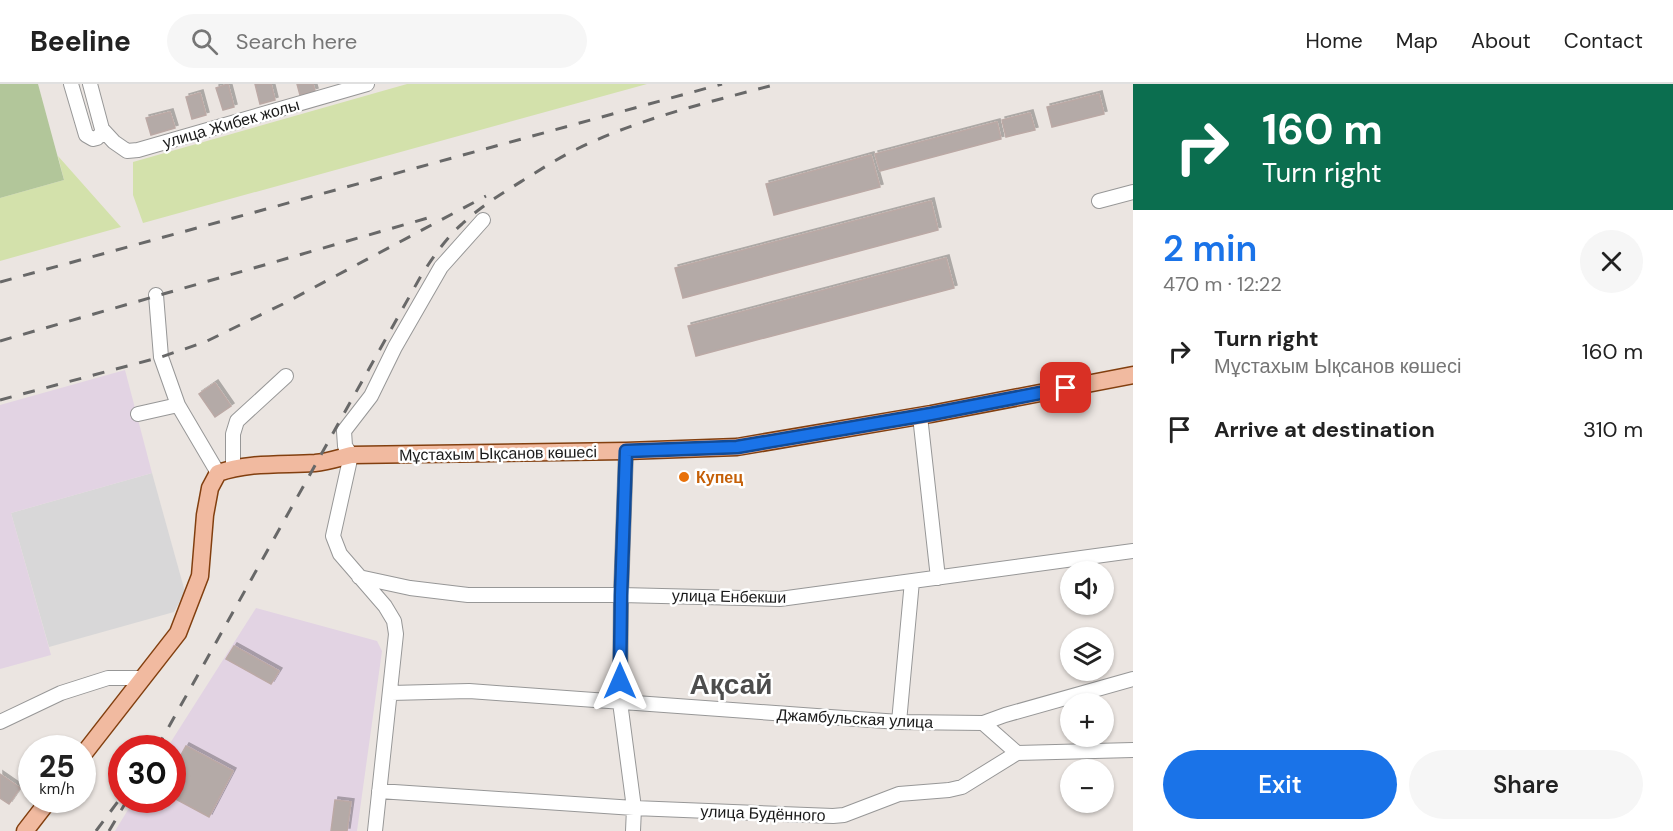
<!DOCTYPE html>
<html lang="en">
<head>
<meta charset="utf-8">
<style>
  body { margin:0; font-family:"DM Sans",sans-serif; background:#f6f6f6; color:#222; height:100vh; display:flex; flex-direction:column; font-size:22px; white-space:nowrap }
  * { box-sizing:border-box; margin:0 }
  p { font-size:20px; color:#767676 }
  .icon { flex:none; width:33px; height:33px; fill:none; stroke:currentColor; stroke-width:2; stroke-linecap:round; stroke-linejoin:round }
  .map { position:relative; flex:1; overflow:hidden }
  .side { display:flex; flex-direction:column; background:#fff; width:540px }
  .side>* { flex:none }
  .banner { background:#0b6e4f; color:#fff; overflow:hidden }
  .buttons { position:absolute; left:1060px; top:477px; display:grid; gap:12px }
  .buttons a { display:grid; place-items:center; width:54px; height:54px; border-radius:50%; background:#fff; box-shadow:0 2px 4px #0004; font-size:30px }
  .speed { position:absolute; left:18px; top:651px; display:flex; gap:12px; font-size:30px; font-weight:700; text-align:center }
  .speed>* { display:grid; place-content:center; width:78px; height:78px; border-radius:50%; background:#fff; box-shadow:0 2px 4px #0004; line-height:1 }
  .speed small { font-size:15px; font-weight:400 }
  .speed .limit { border:9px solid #d22; background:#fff; color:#111 }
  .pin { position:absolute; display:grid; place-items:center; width:51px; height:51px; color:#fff; margin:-26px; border-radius:12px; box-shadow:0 3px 9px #0006 }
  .me { position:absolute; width:66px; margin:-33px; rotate:0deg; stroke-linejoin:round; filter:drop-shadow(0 0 4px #0008) }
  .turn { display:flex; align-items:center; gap:21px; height:126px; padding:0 30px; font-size:27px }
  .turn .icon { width:78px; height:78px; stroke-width:2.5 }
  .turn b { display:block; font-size:42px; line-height:51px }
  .round { display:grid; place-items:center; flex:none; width:63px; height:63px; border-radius:32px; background:#f6f6f6 }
  .headline { display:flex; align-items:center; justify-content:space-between; height:102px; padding:0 30px }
  h1 { font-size:36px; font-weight:600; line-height:45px; color:#1a73e8 }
  .primary-button { display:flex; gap:12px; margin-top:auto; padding:12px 30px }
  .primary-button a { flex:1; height:69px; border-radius:36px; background:#1a73e8; color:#fff; font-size:24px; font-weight:600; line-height:69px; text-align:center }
  .primary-button a+a { background:#f6f6f6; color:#222 }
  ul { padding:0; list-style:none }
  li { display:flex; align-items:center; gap:18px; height:78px; padding:0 30px }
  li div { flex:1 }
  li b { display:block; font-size:22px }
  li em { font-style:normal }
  header { display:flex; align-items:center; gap:36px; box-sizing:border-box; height:84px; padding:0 30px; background:#fff; border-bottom:2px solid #e0e0e0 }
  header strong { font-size:28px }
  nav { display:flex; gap:33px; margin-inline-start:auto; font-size:21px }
  .search { width:420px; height:54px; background:#f6f6f6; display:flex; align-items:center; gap:15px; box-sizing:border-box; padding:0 21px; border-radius:33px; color:#767676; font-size:22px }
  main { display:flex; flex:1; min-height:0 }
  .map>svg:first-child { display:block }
  .residential { fill:#d8d7d8 }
  .industrial { fill:#e2d3e3 }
  .grass { fill:#d3e1ab }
  .forest { fill:#b2c69a }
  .building { fill:#b4aaa7; stroke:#bba9a5; stroke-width:1.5; filter:url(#shadow) }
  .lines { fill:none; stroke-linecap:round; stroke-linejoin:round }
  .minor-casing { stroke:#979797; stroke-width:16 }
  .major-casing { stroke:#823f0f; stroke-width:19 }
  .minor { stroke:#fff; stroke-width:14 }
  .major { stroke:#f1baa0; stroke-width:16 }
  .rail { stroke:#686868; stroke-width:3; stroke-dasharray:12 12; stroke-linecap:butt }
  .route-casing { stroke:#114b97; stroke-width:15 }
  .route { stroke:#1a73e8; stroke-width:10 }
  .food-dot { fill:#e8710a; stroke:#fff; stroke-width:2 }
  .labels { text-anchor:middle; stroke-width:5; stroke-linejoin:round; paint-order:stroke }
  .street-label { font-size:16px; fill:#1a1a1a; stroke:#fff }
  .food-label { font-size:16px; font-weight:bold; fill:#c56008; stroke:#fff; text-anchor:start }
  .town-label { font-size:28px; font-weight:bold; fill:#4d4d4d; stroke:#fff }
</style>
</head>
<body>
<header>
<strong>Beeline</strong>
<div class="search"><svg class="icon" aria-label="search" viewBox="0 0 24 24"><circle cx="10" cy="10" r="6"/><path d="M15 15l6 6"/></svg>Search here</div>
<nav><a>Home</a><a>Map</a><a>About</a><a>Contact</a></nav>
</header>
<main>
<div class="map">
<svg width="1133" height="747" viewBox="0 0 1133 747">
  <defs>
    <filter id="shadow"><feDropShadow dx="3" dy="-3" stdDeviation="0" flood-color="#0004"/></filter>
  </defs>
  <rect width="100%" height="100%" fill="#ebe5e1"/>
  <path class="residential" d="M 152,389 L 185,508 L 174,528 L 49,563 L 11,429 Z"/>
  <path class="industrial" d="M 125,286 L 152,389 L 11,429 L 51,571 L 0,585 L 0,321 Z
    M 256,524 L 377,557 L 382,567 L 357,747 L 115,747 L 134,716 L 172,716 L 172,664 L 167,664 Z"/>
  <path class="grass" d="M 407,0 L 647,0 L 143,139 L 133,111 L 133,78 Z
    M 58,72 L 121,143 L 0,177 L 0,114 L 64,96 Z"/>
  <path class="forest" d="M 0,0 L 38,0 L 64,96 L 0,114 Z"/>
  <path class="building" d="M 228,0 L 234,23 L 223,26 L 216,4 Z
    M 255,0 L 271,0 L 275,16 L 260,20 Z
    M 297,0 L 313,0 L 315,7 L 300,11 Z
    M 200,9 L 206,31 L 192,35 L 186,13 Z
    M 1099,10 L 1104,30 L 1052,43 L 1047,23 Z
    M 170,28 L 175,44 L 151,51 L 146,34 Z
    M 1030,29 L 1035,46 L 1006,53 L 1002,36 Z
    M 997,38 L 1001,55 L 880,87 L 875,70 Z
    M 871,71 L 880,103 L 774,131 L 766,100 Z
    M 931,117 L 938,146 L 683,214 L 675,184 Z
    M 946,174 L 954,204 L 696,272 L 688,242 Z
    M 215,299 L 231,322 L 215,333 L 199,310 Z
    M 234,562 L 279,587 L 271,600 L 226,575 Z
    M 186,662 L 233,687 L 209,733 L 172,713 L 172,687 Z
    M 0,690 L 20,704 L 9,720 L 0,714 Z
    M 335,716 L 351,718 L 347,747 L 331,747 Z"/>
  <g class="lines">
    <defs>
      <path id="minor" d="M 71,0 L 86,51 L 93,55 L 97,54 L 102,49 L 102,45 L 90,0
        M 102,45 L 114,58 L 127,67 L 138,66 L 367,0
        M 1099,117 L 1133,108
        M 156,211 L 161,273 L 178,321 L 218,389
        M 138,330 L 178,321
        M 920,332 L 938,494
        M 626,367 L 621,511 L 620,618 L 634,724 L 633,747
        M 233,384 L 233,350 L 237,337 L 286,292
        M 359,493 L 410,504 L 468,511 L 621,511 L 780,515 L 1133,467
        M 391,609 L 469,607 L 899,638 L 983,639 L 1005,631 L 1133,595
        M 0,638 L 61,609 L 108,594 L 143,594
        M 899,638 L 912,497
        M 983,639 L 1017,669
        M 379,707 L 634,724 L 833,732 L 844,731 L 899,710 L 949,706 L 962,703 L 1017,669 L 1133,666
        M 375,747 L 396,550 L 394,537 L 385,522 L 340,470 L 333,452 L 351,371 L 345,362 L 344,347 L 371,312 L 395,263 L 441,183 L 483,136"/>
      <path id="major" d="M 82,672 L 178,549 L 200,492 L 205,431 L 210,404 L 218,389 C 249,378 282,381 315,379 C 327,378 339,374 351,371 L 626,367 L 737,363 L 931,330 L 1133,291
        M 25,747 L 49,716"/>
    </defs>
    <use href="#minor" class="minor-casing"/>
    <use href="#major" class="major-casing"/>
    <use href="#minor" class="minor"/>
    <use href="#major" class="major"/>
    <path class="rail" d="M 0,198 L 722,0
      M 0,257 L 438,131
      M 0,316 L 161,273 L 205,258 L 283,220 L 486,112
      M 157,664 L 422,190 C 434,172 446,154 462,140 C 480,123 501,110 522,97 C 540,86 558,74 577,65 C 640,34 710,18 777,0
      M 96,747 L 122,712
      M 109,747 L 126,718"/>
  </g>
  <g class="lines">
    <defs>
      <path id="route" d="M 620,597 L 621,511 L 626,367 L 737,363 L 931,330 L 1066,304"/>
    </defs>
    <use href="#route" class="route-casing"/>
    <use href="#route" class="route"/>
  </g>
  <circle class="food-dot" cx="684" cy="393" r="6"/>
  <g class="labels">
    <g class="street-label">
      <text transform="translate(231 39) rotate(-16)" y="6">улица Жибек жолы</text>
      <text transform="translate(498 369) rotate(-1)" y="6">Мұстахым Ықсанов көшесі</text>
      <text transform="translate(729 512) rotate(1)" y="6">улица Енбекши</text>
      <text transform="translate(855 634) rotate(3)" y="6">Джамбульская улица</text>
      <text transform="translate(763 729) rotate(2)" y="6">улица Будённого</text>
    </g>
    <g class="food-label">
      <text x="696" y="399">Купец</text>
    </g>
    <g class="town-label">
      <text x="731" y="610">Ақсай</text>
    </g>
  </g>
</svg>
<div class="buttons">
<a><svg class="icon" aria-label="sound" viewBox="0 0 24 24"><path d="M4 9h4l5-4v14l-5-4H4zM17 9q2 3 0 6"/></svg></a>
<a><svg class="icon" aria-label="layers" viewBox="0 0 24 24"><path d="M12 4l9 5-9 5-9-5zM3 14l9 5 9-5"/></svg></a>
<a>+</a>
<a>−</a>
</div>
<div class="speed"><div>25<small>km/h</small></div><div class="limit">30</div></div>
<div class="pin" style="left:1066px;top:304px;background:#d93025"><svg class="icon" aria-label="arrive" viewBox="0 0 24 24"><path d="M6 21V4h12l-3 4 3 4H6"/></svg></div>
<svg class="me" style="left:620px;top:597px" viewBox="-20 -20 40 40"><path d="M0-17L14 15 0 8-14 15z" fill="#1a73e8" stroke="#fff" stroke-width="4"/></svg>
</div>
<section class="side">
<div class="banner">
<div class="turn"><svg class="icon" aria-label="right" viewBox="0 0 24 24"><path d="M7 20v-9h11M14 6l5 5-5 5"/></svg><div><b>160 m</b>Turn right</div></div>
</div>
<div class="headline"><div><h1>2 min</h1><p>470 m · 12:22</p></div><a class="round"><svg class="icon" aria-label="close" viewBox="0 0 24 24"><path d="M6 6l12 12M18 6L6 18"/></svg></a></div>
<ul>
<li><svg class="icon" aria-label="right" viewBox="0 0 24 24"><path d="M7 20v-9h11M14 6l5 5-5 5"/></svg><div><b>Turn right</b><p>Мұстахым Ықсанов көшесі</p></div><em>160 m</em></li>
<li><svg class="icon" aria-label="arrive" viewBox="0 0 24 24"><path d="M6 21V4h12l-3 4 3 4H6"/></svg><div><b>Arrive at destination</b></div><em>310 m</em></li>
</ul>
<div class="primary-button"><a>Exit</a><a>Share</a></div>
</section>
</main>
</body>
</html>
